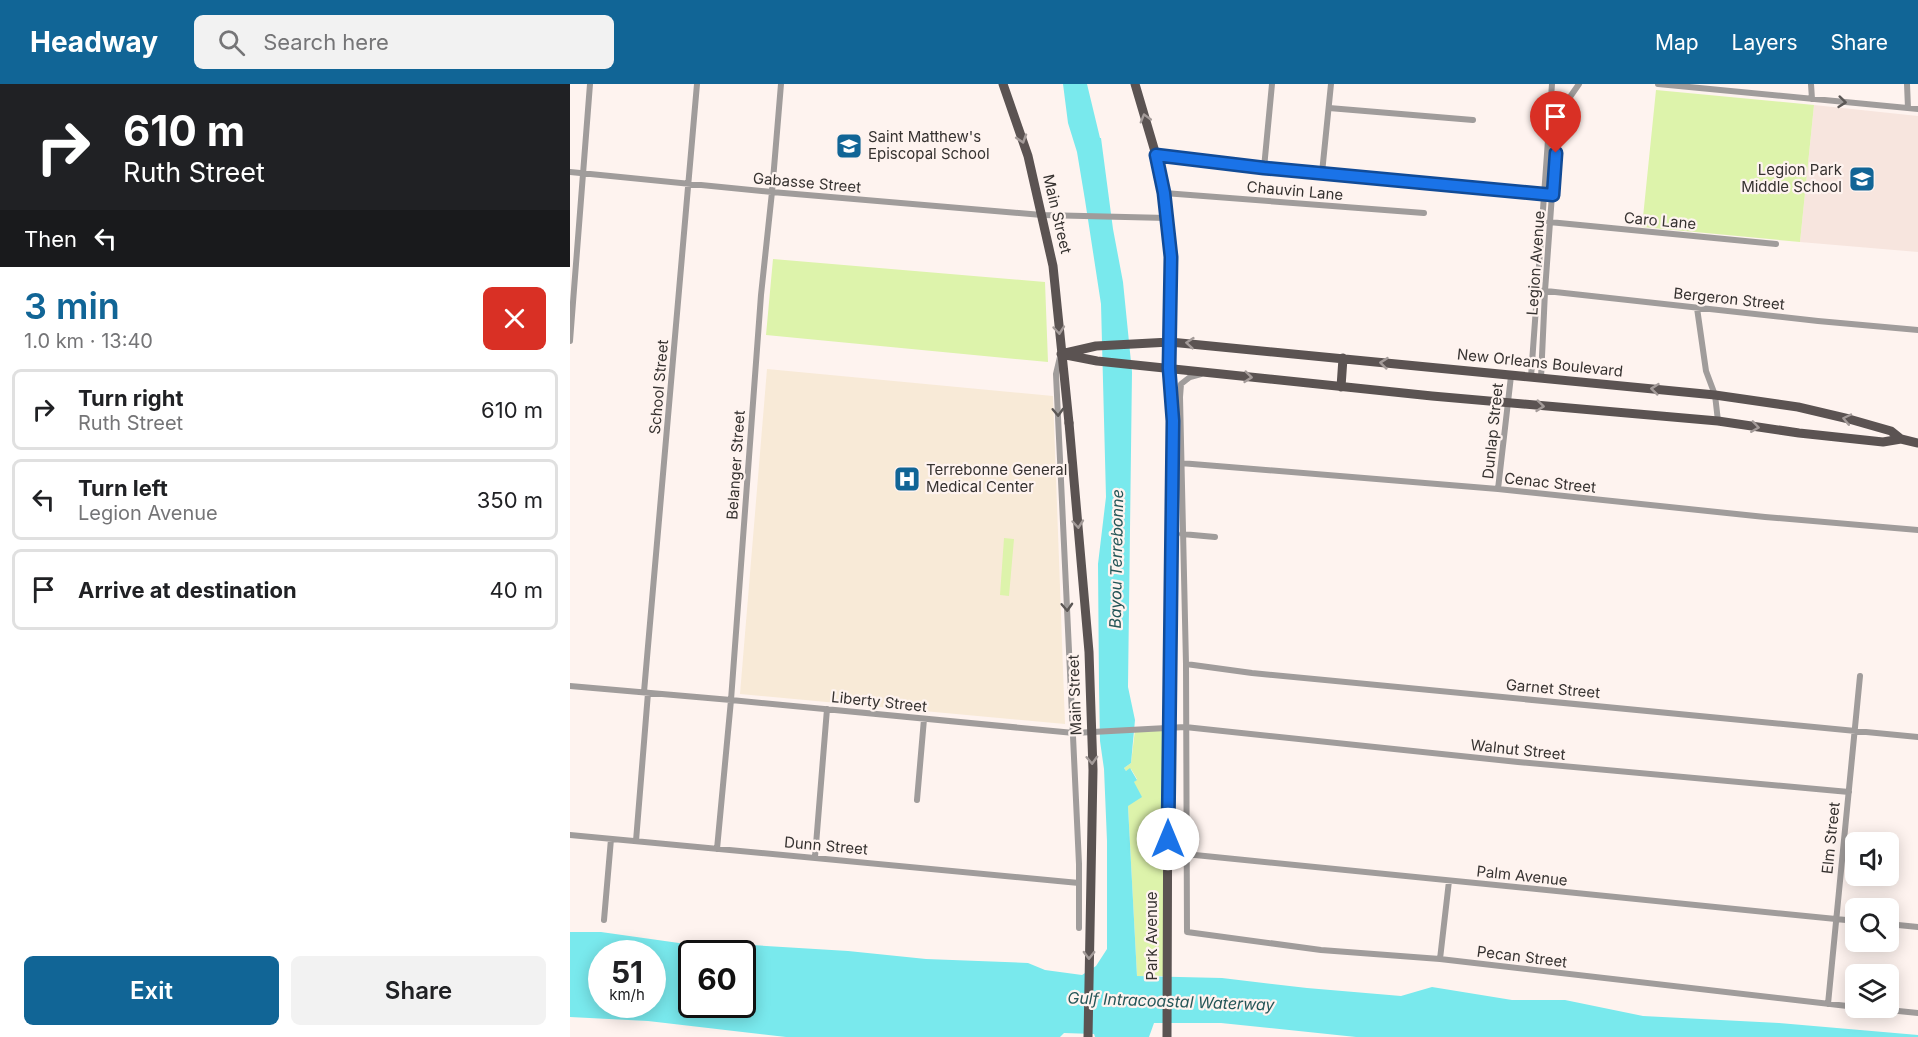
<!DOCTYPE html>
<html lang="en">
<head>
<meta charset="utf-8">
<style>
  body { margin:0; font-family:Inter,sans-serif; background:#f2f2f2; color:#202124; height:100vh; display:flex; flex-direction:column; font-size:22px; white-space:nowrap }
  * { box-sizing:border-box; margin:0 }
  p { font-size:20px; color:#757577 }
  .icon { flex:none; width:33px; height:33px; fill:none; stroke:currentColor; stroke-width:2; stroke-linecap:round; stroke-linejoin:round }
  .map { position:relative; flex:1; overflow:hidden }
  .drawer { display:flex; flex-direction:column; background:#fff; width:570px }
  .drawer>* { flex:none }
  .guide { background:#202124; color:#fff; overflow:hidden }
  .buttons { position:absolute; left:1275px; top:748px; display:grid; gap:12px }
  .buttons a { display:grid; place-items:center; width:54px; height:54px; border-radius:9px; background:#fff; box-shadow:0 3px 15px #0003; font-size:30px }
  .speed { position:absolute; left:18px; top:856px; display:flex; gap:12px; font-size:30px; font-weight:700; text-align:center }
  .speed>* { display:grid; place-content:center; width:78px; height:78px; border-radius:50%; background:#fff; box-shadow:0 3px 15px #0003; line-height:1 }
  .speed small { font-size:15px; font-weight:400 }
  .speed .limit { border:3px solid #111; border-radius:9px; background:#fff; color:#111 }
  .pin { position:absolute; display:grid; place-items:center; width:51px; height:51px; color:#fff; margin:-62px -26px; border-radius:50% 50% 50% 0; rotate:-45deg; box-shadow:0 0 6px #0007 }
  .pin .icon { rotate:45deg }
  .me { position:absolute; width:66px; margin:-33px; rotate:0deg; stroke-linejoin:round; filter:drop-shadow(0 0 4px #0008) }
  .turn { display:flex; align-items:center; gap:21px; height:126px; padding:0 24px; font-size:27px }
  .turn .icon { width:78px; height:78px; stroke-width:2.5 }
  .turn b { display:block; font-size:42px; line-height:51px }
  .then { display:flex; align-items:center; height:57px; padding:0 24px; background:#0003; gap:12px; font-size:22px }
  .round { display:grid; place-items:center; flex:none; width:63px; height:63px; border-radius:9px; background:#f2f2f2 }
  .summary { display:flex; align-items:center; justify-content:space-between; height:102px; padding:0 24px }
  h1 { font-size:36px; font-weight:600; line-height:45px; color:#116596 }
  .primary-button { display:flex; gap:12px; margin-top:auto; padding:12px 24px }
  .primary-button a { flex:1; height:69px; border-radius:9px; background:#116596; color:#fff; font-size:24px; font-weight:600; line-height:69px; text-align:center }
  .primary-button a+a { background:#f2f2f2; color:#202124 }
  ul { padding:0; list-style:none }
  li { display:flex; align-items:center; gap:18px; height:81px; margin:0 12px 9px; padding:0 12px; border:3px solid #e0e0e0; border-radius:9px }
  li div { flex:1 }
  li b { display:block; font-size:22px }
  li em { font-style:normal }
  header { display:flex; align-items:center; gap:36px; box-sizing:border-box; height:84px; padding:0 30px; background:#116596; color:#fff }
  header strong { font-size:28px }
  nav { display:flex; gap:33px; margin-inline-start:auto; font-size:21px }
  .search { width:420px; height:54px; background:#f2f2f2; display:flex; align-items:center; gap:15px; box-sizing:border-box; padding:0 21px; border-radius:9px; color:#757577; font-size:22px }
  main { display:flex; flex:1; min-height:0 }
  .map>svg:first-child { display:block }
  .built { fill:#f7e5de }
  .medical { fill:#f8ead7 }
  .green { fill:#ddf3ab }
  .water { fill:#79e9ed; fill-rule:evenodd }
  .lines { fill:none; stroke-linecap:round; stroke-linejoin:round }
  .minor { stroke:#a09c9b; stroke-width:6 }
  .primary { stroke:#5b5352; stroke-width:9 }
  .primary-bridge { stroke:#5b5352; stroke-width:9 }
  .oneway { stroke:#5b5755 }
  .oneway2 { stroke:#a49b99 }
  .route-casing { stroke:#114b97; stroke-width:15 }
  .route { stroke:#1a73e8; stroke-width:10 }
  .labels { text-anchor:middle; stroke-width:4.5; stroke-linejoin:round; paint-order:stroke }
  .poi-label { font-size:15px; fill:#363230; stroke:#fef3ef; text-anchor:start }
  .street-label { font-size:15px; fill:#363230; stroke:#fef3ef }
  .water-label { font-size:16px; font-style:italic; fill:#255658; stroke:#fef3ef }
</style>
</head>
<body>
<header>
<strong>Headway</strong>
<div class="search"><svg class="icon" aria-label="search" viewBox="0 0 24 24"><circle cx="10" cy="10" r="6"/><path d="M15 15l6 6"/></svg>Search here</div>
<nav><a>Map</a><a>Layers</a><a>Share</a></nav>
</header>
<main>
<section class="drawer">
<div class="guide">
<div class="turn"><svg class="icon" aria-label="right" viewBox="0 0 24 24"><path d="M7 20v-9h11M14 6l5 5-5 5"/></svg><div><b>610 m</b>Ruth Street</div></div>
<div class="then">Then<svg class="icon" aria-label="left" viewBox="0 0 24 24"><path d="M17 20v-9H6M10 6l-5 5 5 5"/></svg></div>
</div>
<div class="summary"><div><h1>3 min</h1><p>1.0 km · 13:40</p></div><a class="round" style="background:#d93025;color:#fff"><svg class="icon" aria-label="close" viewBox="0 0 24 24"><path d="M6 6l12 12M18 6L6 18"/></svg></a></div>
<ul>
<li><svg class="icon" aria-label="right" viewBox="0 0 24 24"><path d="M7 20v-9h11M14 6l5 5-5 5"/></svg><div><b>Turn right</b><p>Ruth Street</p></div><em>610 m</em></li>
<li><svg class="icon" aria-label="left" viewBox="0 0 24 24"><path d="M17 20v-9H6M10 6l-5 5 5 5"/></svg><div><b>Turn left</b><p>Legion Avenue</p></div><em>350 m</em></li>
<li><svg class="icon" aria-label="arrive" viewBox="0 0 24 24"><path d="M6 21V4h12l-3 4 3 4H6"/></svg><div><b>Arrive at destination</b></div><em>40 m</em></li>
</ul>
<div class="primary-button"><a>Exit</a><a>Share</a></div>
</section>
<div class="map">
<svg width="1348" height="953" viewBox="0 0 1348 953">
  <rect width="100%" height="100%" fill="#fef3ef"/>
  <path class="built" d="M 1244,21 L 1348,32 L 1348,168 L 1230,158 Z"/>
  <path class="medical" d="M 197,285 L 483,312 L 495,640 L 170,610 Z"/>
  <path class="green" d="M 1086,6 L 1244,21 L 1230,158 L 1072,143 Z
    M 203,175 L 475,198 L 478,278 L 196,251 Z
    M 434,454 L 444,455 L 439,512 L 430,511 Z
    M 600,643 L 596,892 L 567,892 L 558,722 L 564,698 L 567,695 L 561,685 L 556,687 L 554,684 L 561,679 L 565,646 Z"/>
  <path class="water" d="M 493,0 L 517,0 L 530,54 L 531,54 L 543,145 L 553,198 L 562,288 L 558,603 L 565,636 L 561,679 L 554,684 L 556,687 L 560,684 L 567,696 L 564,698 L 572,713 L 558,722 L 567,892 L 652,894 L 737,904 L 831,912 L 862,903 L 942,916 L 995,916 L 1073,932 L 1209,939 L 1348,951 L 1348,953 L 786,953 L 651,939 L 584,939 L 579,953 L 525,953 L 524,950 L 494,949 L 490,953 L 216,953 L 78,937 L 0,933 L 0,848 L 31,848 L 116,860 L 182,861 L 278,867 L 356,875 L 458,879 L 475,886 L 512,891 L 526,882 L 537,865 L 537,757 L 534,685 L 530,657 L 529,601 L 528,480 L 536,413 L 531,220 L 515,116 L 507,68 L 498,39 ZM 32,870 L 82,870 L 82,921 L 32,921 ZM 122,870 L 172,870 L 172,921 L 122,921 Z"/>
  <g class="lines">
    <path class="minor" d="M 1088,0 L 1348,25
      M 1241,0 L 1242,15
      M 1337,0 L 1338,24
      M 759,24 L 903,36
      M 586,71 L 694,84 L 983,111
      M 694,84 L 702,0
      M 0,88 L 202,108 L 472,131 L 597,134
      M 752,89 L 761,0
      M 594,109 L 854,129
      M 979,138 L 1206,160
      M 967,206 L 1248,237 L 1348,246
      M 1127,224 L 1136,287 L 1145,311 L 1148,337
      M 0,257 L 20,0
      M 490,273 L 486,290 L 509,780 L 509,844
      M 631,290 L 620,293 L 611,300 L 610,313 L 616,580 L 617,848 L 751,866 L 870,875 L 1286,923
      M 961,293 L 982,0
      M 971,294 L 975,207 L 987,42 L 993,23 L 1009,0
      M 610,379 L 928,405 L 1195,433 L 1348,446
      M 928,405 L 941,292
      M 612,450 L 645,453
      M 616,580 L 682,589 L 1348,653
      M 0,602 L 161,616 L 504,649 L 615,643 L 948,678 L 1279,708
      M 74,608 L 127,0
      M 347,716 L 354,635
      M 0,751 L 509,799
      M 66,757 L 78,609
      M 147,765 L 161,616 L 191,211 L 202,108 L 211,0
      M 615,770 L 1286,837
      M 245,773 L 257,625
      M 34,836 L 41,755
      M 1318,840 L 1348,843
      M 870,875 L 879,797
      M 1258,920 L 1290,592
      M 1299,924 L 1348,929"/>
    <path class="primary" d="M 433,0 L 458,72 L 483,182 L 499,339
      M 565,0 L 586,71 L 597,134 L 601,173 L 599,284 L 603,337
      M 491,270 L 526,262 L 600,258 L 1145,311 L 1228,323 L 1279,335 L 1321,347 L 1331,355 L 1348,359
      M 496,271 L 527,277 L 862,312 L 1148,337 L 1229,349 L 1313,358 L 1331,355
      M 771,303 L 773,274"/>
    <path class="primary-bridge" d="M 499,339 L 519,568 L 523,686 L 518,953
      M 597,953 L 598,640 L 603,337"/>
  </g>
  <defs><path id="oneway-chevron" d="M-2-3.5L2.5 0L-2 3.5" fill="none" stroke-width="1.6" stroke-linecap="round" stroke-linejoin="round" transform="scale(1.5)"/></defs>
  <g class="oneway">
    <use href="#oneway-chevron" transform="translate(1272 18) rotate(6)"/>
    <use href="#oneway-chevron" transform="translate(488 328) rotate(88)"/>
    <use href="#oneway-chevron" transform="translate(497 523) rotate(87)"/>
  </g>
  <g class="oneway2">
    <use href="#oneway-chevron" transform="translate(575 34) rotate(-106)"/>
    <use href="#oneway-chevron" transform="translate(452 55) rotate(72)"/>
    <use href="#oneway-chevron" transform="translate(489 246) rotate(85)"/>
    <use href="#oneway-chevron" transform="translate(620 259) rotate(-175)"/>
    <use href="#oneway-chevron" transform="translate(814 279) rotate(-174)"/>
    <use href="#oneway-chevron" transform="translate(678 293) rotate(6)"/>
    <use href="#oneway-chevron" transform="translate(1085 305) rotate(-174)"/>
    <use href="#oneway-chevron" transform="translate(970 322) rotate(6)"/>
    <use href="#oneway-chevron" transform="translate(1277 335) rotate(-168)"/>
    <use href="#oneway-chevron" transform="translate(1185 343) rotate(8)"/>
    <use href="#oneway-chevron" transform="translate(508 440) rotate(85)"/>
    <use href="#oneway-chevron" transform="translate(522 676) rotate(88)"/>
    <use href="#oneway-chevron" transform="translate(519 871) rotate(91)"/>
  </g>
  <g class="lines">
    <defs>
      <path id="route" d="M 598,755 L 603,337 L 599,284 L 601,173 L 594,109 L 586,71 L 694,84 L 983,111 L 986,69"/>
    </defs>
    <use href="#route" class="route-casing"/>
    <use href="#route" class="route"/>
  </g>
  <defs>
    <symbol id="school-square" viewBox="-11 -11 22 22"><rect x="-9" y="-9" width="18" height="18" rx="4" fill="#116596" stroke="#fef3ef"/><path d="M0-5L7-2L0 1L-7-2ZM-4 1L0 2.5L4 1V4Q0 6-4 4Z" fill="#fff"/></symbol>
    <symbol id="hospital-square" viewBox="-11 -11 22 22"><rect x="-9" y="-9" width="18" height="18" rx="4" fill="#116596" stroke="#fef3ef"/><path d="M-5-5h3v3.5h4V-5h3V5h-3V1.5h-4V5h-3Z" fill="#fff"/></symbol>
  </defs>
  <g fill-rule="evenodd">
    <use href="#school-square" x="264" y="47" width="30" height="30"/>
    <use href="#school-square" x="1277" y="80" width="30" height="30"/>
    <use href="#hospital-square" x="322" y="380" width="30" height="30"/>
  </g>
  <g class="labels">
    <g class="poi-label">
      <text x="298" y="58">Saint Matthew's<tspan x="298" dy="17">Episcopal School</tspan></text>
      <text x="1272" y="91" text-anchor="end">Legion Park<tspan x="1272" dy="17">Middle School</tspan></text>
      <text x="356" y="391">Terrebonne General<tspan x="356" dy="17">Medical Center</tspan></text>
    </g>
    <g class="street-label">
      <text transform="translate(237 99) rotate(5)" y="5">Gabasse Street</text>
      <text transform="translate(725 107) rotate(5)" y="5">Chauvin Lane</text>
      <text transform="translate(487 130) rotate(77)" y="5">Main Street</text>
      <text transform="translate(1090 137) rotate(5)" y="5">Caro Lane</text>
      <text transform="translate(966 179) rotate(-86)" y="5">Legion Avenue</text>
      <text transform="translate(1159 215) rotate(6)" y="5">Bergeron Street</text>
      <text transform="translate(970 279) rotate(6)" y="5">New Orleans Boulevard</text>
      <text transform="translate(89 303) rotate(-85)" y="5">School Street</text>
      <text transform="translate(923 347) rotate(-84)" y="5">Dunlap Street</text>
      <text transform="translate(166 381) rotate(-86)" y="5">Belanger Street</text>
      <text transform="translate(980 399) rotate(6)" y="5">Cenac Street</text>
      <text transform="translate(983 605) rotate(5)" y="5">Garnet Street</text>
      <text transform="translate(505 611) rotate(-92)" y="5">Main Street</text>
      <text transform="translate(309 618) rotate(6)" y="5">Liberty Street</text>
      <text transform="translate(948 666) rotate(6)" y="5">Walnut Street</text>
      <text transform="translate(1261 754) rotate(-84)" y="5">Elm Street</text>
      <text transform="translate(256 762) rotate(5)" y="5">Dunn Street</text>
      <text transform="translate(952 792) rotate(6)" y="5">Palm Avenue</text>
      <text transform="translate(582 852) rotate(-90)" y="5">Park Avenue</text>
      <text transform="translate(952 873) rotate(7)" y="5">Pecan Street</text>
    </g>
    <g class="water-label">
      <text transform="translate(546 475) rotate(-89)" y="6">Bayou Terrebonne</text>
      <text transform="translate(601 917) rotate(2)" y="6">Gulf Intracoastal Waterway</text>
    </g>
  </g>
</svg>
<div class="buttons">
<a><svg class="icon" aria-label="sound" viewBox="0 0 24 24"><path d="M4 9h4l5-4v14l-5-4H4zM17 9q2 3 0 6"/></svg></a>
<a><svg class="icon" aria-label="search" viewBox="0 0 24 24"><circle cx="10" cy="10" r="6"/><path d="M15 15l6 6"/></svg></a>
<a><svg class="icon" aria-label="layers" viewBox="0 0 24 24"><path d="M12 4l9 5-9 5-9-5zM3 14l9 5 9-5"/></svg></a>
</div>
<div class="speed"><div>51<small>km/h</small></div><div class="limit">60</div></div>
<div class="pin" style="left:986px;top:69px;background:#d93025"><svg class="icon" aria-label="arrive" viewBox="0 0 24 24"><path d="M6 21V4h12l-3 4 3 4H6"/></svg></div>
<svg class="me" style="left:598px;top:755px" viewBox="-20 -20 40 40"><circle r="19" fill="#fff"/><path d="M0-13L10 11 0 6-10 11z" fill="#1a73e8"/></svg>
</div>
</main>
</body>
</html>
